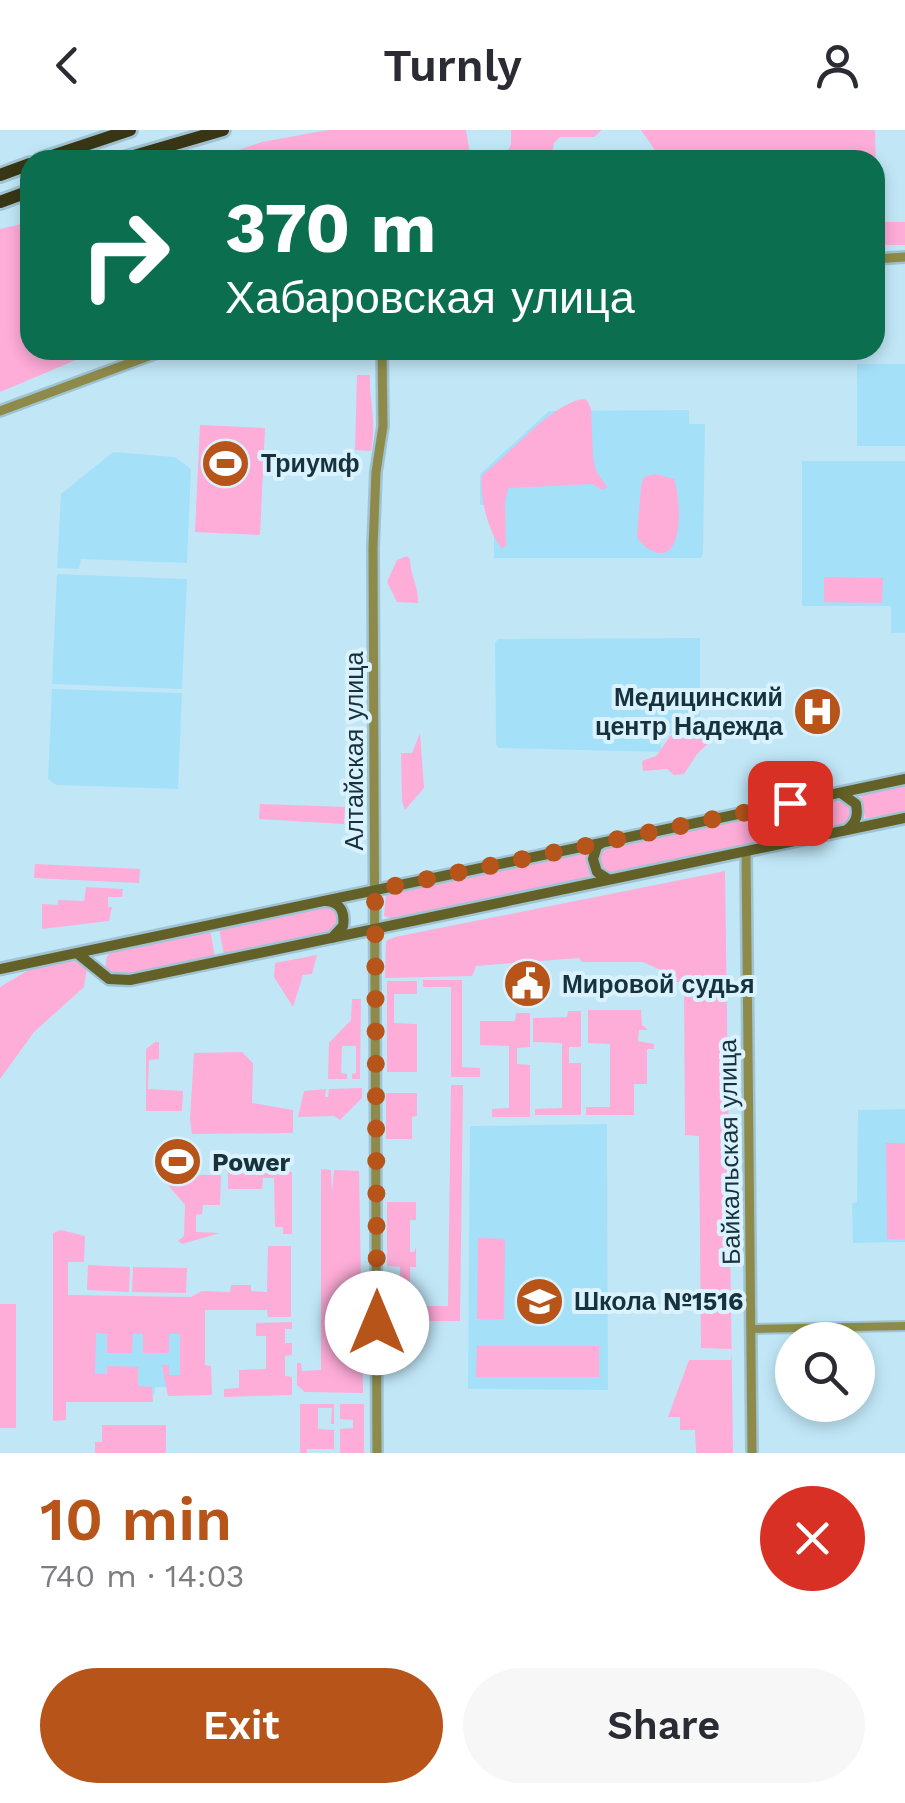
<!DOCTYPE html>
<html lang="en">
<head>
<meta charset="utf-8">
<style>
  body { margin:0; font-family:"Work Sans",sans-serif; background:#f7f7f7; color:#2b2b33; height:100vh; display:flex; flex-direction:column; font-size:38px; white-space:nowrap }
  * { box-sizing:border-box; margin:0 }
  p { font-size:32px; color:#7c7c81 }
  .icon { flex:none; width:55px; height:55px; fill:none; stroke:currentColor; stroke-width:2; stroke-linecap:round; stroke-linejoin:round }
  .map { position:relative; height:1323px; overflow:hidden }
  .side { display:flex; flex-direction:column; background:#fff; flex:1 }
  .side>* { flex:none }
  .top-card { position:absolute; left:20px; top:20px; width:865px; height:210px; border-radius:30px; box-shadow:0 5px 15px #0003; background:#0b6e4f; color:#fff; overflow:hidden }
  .tools { position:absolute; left:775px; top:1192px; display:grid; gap:20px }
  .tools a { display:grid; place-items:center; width:100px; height:100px; border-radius:50%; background:#fff; box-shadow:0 5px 15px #0003; font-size:50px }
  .pin { position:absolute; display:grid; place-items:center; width:85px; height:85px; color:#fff; margin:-42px; border-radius:20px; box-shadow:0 5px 15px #0006 }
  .me { position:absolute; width:110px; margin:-55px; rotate:0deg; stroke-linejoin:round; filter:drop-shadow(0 0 8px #0008) }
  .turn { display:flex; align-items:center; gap:35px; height:210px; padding:0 40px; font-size:45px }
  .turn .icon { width:130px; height:130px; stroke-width:2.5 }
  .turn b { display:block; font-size:70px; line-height:85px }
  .round { display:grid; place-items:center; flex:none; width:105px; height:105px; border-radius:52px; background:#f7f7f7 }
  .head { display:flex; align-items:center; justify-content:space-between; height:170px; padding:0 40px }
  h1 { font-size:60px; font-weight:600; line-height:75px; color:#b7541a }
  .cta { display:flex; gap:20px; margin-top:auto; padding:20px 40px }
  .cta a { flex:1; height:115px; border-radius:60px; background:#b7541a; color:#fff; font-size:40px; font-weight:600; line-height:115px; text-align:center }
  .cta a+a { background:#f7f7f7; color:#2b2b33 }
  header { display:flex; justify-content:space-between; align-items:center; height:130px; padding:0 40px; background:#fff; font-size:45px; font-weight:600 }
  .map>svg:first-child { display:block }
  .built { fill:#a5e0f9 }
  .green { fill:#feacd8 }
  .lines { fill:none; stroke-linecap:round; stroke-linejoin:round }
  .minor-casing { stroke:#9fc3d2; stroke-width:12 }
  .tertiary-casing { stroke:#9fc3d2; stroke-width:14 }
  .secondary-casing { stroke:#9fc3d2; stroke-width:15 }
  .trunk-casing { stroke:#9fc3d2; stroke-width:18 }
  .minor { stroke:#8e8b4a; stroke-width:8 }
  .tertiary { stroke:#8e8b4a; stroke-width:9 }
  .secondary { stroke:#636127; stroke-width:10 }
  .trunk { stroke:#383614; stroke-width:12 }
  .route { stroke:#b7541a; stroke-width:18; stroke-dasharray:0 32.4 }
  .labels { text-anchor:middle; stroke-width:8; stroke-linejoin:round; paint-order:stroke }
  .poi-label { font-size:25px; font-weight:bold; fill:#17323d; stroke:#d9f2fd; text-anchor:start }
  .street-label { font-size:25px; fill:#17323d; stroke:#d9f2fd }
</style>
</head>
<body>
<header><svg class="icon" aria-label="back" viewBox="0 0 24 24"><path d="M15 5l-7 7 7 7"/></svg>Turnly<svg class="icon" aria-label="person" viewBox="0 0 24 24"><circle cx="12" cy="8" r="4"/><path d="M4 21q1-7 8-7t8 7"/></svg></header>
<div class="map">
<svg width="905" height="1323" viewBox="0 0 905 1323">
  <rect width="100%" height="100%" fill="#c1e7f7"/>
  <path class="built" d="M 857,234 L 905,234 L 905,316 L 857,316 Z
    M 689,280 L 689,294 L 705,294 L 703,423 L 701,428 L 494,428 L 494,375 L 480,375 L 480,344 L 549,281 Z
    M 113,322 L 175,327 L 191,339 L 187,433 L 81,429 L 79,439 L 57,438 L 61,364 Z
    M 802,331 L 905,331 L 905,503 L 891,503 L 891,476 L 802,476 Z
    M 57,444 L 187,449 L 182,559 L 52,554 Z
    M 700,508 L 700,604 L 661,604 L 661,622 L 498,618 L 496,614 L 495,513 L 498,509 Z
    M 52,559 L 182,563 L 178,659 L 56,655 L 48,649 Z
    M 905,979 L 905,1112 L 853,1113 L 852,1073 L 857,1072 L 858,980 Z
    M 607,994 L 608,1260 L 468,1259 L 470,996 Z
    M 66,1167 L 191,1167 L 191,1257 L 155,1257 L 154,1265 L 67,1265 Z"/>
  <path class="green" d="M 328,0 L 466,0 L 471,30 L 373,30 L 372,26 L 354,30 L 209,30 L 262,12 Z
    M 511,0 L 602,0 L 594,7 L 560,7 L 554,13 L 551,29 L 657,23 L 641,0 L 875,0 L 877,92 L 905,92 L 905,115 L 875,115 L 875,30 L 501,30 L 511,15 Z
    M 30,92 L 30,220 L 80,220 L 83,227 L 0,262 L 0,99 Z
    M 357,245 L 370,245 C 369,270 377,294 371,321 L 355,320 Z
    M 582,269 L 587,270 L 591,279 L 593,327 L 596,341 L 607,357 L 603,360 L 592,354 L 508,358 L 505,372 L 506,416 L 502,418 C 488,403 479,365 482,345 C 509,325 549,276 582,269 Z
    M 200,295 L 265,298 L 260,405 L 195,402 Z
    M 655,344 L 674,349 C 679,365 682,397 674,413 C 665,433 644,419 637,407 L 641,356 L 644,347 Z
    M 407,426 L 410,429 C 410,446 419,456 418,473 L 397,472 L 387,452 L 397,430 Z
    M 824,447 L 883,448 L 882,473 L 824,472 Z
    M 723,595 L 724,599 L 697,624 L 684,644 L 674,645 L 667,639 L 643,641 L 642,631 L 656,626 L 671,605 L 706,604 Z
    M 420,603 L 424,658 L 405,680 L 402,671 L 401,623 L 412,623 Z
    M 905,654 L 905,683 L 865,688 L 860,664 Z
    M 835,671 C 845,672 850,676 852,686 L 843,697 L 609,745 L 598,735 L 598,723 L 603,718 Z
    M 260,674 L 345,677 L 344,694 L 259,689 Z
    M 582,722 L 586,725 L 590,745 L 586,749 L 395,790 L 384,786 L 386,764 L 393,761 Z
    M 35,734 L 140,739 L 139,753 L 34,748 Z
    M 725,741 L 733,1323 L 696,1323 L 695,1300 L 680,1300 L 680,1287 L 668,1287 L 689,1230 L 731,1230 L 732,1219 L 701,1218 L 699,1006 L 685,1005 L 684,852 L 666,852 L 665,842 L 643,832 L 582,832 L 579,828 L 476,836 L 472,846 L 385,848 L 386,811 L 395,807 Z
    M 86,757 L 123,759 L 122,767 L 108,767 L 108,777 L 112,777 L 109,791 L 42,799 L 42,774 L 58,775 L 58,770 L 84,771 Z
    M 324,776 L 333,778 L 339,785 L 339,794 L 329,803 L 224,825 L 219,798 Z
    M 210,800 L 215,827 L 121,847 L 109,844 L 105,838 L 107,826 L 112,821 Z
    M 317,825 L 312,844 L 303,845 L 293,877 L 274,847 L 275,833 Z
    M 74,829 L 82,831 L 87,838 L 84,857 L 34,902 L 0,949 L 0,857 L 32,838 Z
    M 423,850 L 462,850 L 462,937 L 480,938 L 480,947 L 451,947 L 451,857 L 423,857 Z
    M 387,851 L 417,851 L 417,864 L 394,864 L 394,893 L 417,894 L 417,942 L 387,942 Z
    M 352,869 L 361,869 L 360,949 L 352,949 L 352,944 L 356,943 L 356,916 L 342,916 L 341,943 L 347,944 L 347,949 L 328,949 L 329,913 L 351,890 Z
    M 588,880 L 641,880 L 642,895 L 648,900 L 639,900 L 638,911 L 654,914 L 654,919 L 647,919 L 647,954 L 634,954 L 634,985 L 586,985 L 586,977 L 610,977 L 610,914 L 588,913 Z
    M 568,881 L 581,881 L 581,917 L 569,917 L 569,933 L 581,933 L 581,985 L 535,985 L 535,979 L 562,978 L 562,913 L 533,912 L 533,888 L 567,887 Z
    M 516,883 L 530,883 L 530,917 L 517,918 L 517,934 L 530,935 L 530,987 L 492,987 L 492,979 L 509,978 L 509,916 L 480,915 L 480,891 L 515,891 Z
    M 155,912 L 159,912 L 159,929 L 149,930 L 148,959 L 183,961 L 182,981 L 146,981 L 146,919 Z
    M 242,922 L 253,933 L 252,973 L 293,980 L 293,1003 L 192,1004 L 190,989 L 194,923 Z
    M 451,955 L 463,955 L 460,1191 L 422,1191 L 422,1176 L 448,1176 Z
    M 362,958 L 362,968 L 340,990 L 334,986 L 298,987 L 304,961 L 326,959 L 325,967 L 328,967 L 329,959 Z
    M 386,963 L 417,963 L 417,986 L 412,987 L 412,1009 L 386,1009 Z
    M 886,1013 L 905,1013 L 905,1109 L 887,1109 Z
    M 321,1039 L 331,1040 L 332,1063 L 334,1040 L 359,1041 L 363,1263 L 305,1262 L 297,1255 L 297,1233 L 301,1233 L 302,1241 L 321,1240 Z
    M 292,1042 L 292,1104 L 283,1104 L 283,1097 L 275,1097 L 274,1048 L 263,1048 L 262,1059 L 228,1059 L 228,1043 Z
    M 183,1045 L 221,1045 L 220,1075 L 203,1075 L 202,1084 L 196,1085 L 196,1102 L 220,1103 L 182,1114 L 178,1111 L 184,1106 L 185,1075 L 168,1055 L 168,1051 L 182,1051 Z
    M 387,1072 L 416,1072 L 416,1090 L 410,1090 L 410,1122 L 414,1122 L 416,1117 L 416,1137 L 410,1137 L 410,1165 L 416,1166 L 416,1190 L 400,1189 L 400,1137 L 387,1136 Z
    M 61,1100 L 85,1106 L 84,1132 L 68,1132 L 68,1165 L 191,1167 L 202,1161 L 230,1162 L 231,1155 L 251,1155 L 251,1161 L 267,1162 L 268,1116 L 291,1116 L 291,1187 L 268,1187 L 267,1180 L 205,1180 L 205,1235 L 211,1236 L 212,1265 L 168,1266 L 162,1235 L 169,1235 L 169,1245 L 180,1245 L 180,1204 L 169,1204 L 169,1223 L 143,1223 L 143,1204 L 133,1203 L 132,1223 L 107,1223 L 107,1204 L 96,1203 L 95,1244 L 107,1244 L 107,1236 L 138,1237 L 138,1256 L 152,1257 L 153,1272 L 66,1272 L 66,1290 L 53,1291 L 53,1103 Z
    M 478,1108 L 505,1109 L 504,1189 L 477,1189 Z
    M 88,1135 L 130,1137 L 129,1162 L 87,1160 Z
    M 133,1137 L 187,1138 L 186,1163 L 132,1162 Z
    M 0,1174 L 16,1174 L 16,1298 L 0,1298 Z
    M 292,1192 L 292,1199 L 285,1199 L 285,1213 L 292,1213 L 292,1225 L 285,1226 L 285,1246 L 292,1247 L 292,1265 L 224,1267 L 224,1259 L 239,1258 L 239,1240 L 266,1239 L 266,1206 L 256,1206 L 256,1193 Z
    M 477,1216 L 599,1216 L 599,1247 L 476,1247 Z
    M 300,1274 L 334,1274 L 334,1294 L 331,1294 L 332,1278 L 318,1278 L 318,1299 L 334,1300 L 334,1319 L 307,1319 L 307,1323 L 300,1323 Z
    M 340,1274 L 364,1274 L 364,1323 L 340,1323 L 340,1299 L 353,1298 L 353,1290 L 340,1289 Z
    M 102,1295 L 166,1295 L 166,1323 L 95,1323 L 95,1312 L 102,1312 Z"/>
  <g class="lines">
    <defs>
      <path id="minor" d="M 751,1199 L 905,1196"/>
      <path id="tertiary" d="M 875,129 L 905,127
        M 0,281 L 165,220
        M 746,721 L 752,1323
        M 377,1323 L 373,418 L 376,342 L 383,296 L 382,220"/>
      <path id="secondary" d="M 841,663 L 856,674 C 858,685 857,691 848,699
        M 602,713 L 597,716 L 593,729 L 597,742 L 608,749
        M 326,771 C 341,772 345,783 343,796 L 332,808
        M 78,824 L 109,849 L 130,850 L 905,688
        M 0,839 L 905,649"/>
      <path id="trunk" d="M 40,30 L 130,0
        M 120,30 L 223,0
        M 0,45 L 30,34
        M 0,72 L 30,61"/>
    </defs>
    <use href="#minor" class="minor-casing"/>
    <use href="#tertiary" class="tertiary-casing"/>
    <use href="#secondary" class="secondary-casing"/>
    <use href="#trunk" class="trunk-casing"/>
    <use href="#minor" class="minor"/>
    <use href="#tertiary" class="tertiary"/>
    <use href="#secondary" class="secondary"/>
    <use href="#trunk" class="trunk"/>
  </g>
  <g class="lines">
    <path class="route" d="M 377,1193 L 375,760 L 790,673"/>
  </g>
  <defs>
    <symbol id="stadium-disc" viewBox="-11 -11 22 22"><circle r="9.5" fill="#b7541a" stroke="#d9f2fd"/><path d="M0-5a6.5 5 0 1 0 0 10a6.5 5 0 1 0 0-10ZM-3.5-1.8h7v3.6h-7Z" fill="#fff"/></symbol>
    <symbol id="hospital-disc" viewBox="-11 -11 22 22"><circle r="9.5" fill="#b7541a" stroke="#d9f2fd"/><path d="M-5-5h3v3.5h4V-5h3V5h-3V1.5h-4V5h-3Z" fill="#fff"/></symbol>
    <symbol id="civic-disc" viewBox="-11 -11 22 22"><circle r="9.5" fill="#b7541a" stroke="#d9f2fd"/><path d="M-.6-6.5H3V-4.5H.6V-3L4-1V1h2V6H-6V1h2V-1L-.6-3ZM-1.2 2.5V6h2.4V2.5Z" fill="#fff"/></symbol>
    <symbol id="school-disc" viewBox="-11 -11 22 22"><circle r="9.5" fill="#b7541a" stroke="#d9f2fd"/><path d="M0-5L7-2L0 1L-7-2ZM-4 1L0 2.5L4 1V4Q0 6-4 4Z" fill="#fff"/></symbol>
  </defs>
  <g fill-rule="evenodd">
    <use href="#stadium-disc" x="198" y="306" width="55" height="55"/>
    <use href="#hospital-disc" x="790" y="554" width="55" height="55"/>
    <use href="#civic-disc" x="500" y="826" width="55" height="55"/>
    <use href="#stadium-disc" x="150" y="1004" width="55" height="55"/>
    <use href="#school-disc" x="512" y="1144" width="55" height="55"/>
  </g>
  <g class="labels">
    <g class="poi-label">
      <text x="261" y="342">Триумф</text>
      <text x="783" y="576" text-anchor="end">Медицинский<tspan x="783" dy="29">центр Надежда</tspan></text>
      <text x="562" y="863">Мировой судья</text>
      <text x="212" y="1041">Power</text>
      <text x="574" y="1180">Школа №1516</text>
    </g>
    <g class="street-label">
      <text transform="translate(354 621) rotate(-90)" y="9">Алтайская улица</text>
      <text transform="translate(729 1022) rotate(-91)" y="9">Байкальская улица</text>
    </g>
  </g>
</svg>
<div class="tools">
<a><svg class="icon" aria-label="search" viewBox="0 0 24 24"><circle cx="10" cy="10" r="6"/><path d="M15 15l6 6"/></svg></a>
</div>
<div class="pin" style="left:790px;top:673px;background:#d93025"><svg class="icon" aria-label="arrive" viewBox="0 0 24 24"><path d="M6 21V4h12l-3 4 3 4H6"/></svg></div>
<svg class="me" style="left:377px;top:1193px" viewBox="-20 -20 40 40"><circle r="19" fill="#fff"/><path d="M0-13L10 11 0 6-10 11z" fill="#b7541a"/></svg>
<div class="top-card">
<div class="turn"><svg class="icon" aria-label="right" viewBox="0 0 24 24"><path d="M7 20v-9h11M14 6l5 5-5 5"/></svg><div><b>370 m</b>Хабаровская улица</div></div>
</div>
</div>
<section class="side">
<div class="head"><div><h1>10 min</h1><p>740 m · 14:03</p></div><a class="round" style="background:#d93025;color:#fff"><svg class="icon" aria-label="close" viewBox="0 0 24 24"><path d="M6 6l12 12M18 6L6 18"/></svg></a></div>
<div class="cta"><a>Exit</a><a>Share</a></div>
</section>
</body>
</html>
